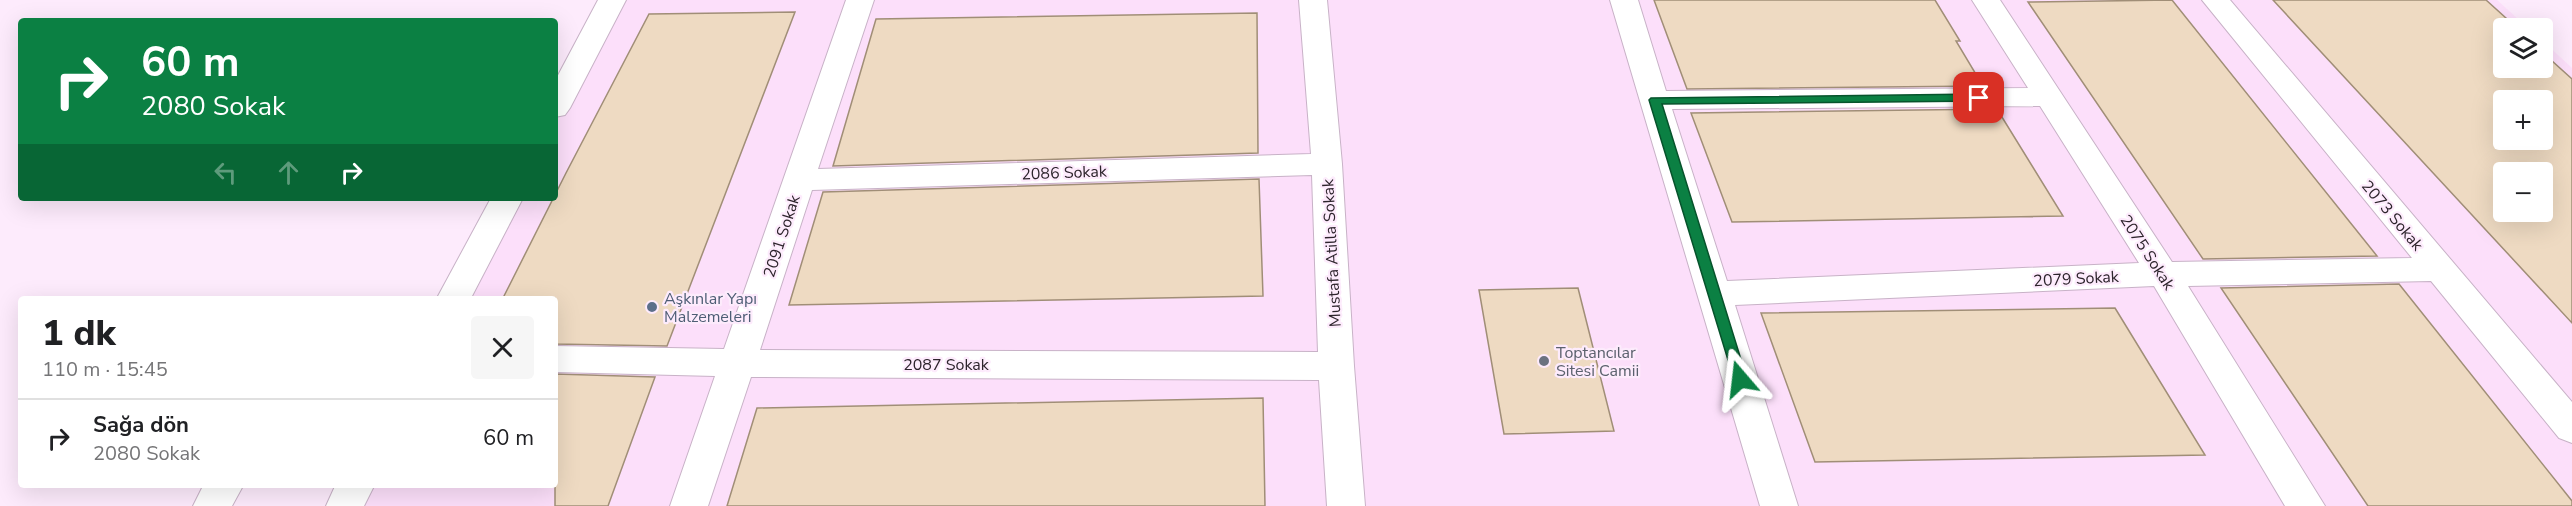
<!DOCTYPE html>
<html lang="tr">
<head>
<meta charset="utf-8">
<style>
  body { margin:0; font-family:"Nunito Sans",sans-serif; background:#f6f6f6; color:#202124; height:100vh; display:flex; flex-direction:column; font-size:22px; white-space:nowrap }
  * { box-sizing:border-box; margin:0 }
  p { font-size:20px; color:#757577 }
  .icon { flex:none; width:33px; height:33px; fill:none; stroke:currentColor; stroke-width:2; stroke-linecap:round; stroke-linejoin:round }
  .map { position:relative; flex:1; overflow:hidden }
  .sheet { position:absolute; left:18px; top:296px; width:540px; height:192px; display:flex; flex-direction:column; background:#fff; border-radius:6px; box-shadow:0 6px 24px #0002 }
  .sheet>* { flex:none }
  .top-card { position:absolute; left:18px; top:18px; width:540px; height:183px; border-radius:6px; box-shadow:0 6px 24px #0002; background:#0b8043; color:#fff; overflow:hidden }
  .fabs { position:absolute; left:2493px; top:18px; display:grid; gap:12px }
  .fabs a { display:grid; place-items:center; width:60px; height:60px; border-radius:6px; background:#fff; box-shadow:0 6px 24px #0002; font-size:30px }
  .pin { position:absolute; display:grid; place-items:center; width:51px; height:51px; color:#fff; margin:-26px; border-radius:12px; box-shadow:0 3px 9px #0006 }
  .me { position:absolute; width:66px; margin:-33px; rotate:343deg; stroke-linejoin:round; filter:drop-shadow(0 0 4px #0008) }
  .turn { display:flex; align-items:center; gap:21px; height:126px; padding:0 24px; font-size:27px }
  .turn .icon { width:78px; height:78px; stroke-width:2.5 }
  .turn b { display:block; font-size:42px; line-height:51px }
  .lanes { display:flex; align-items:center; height:57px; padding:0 24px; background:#0003; justify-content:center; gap:30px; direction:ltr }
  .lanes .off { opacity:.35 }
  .round { display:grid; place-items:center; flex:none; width:63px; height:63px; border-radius:6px; background:#f6f6f6 }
  .summary { display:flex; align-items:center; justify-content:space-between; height:102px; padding:0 24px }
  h1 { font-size:36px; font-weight:800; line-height:45px }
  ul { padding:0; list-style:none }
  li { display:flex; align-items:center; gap:18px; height:78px; padding:0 24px; border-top:2px solid #e0e0e0 }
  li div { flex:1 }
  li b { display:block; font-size:22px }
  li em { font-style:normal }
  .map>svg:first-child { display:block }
  .built { fill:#fcdffa; fill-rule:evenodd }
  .building { fill:#eedac2; stroke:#a08e77; stroke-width:1.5; fill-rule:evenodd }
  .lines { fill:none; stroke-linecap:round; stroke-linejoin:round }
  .minor-casing { stroke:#c8b2c7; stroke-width:2 }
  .minor { fill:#fff; fill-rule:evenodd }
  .route { fill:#0b8043; stroke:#07532c; stroke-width:1.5 }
  .service-dot { fill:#5c6f8a; stroke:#fdebfc; stroke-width:2 }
  .worship-dot { fill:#6b7280; stroke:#fdebfc; stroke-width:2 }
  .labels { text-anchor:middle; stroke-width:4.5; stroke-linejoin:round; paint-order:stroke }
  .street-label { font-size:16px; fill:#2d242c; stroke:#fdebfc }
  .service-label { font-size:16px; fill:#4e5e75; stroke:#fdebfc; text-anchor:start }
  .worship-label { font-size:16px; fill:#5b616d; stroke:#fdebfc; text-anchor:start }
</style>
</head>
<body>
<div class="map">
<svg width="2572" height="506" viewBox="0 0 2572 506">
  <rect width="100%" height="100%" fill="#fdebfc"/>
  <path class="built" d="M 611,0 L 2497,0 L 2528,28 L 2504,28 L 2504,68 L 2542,68 L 2543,41 L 2572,68 L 2572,506 L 345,506 L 356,485 L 555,484 L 555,298 L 454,298 L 507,198 L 555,198 L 555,107 ZM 2504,100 L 2542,100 L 2542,140 L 2504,140 ZM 2504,172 L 2542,172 L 2542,212 L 2504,212 Z"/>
  <path class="building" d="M 1654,0 L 1935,0 L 1960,41 L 1956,41 L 1983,86 L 1687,89 Z
    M 2172,0 L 2353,226 L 2377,256 L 2203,259 L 2028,2 Z
    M 2273,0 L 2486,0 L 2517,28 L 2504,28 L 2504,68 L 2542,68 L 2542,52 L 2572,79 L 2572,323 ZM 2504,100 L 2542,100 L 2542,140 L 2504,140 ZM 2504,172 L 2542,172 L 2542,212 L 2504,212 Z
    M 795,12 L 667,346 L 555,344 L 555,298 L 503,298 L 566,173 L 649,14 Z
    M 1257,13 L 1258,153 L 833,166 L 876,19 Z
    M 1997,109 L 2063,216 L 1732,222 L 1691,113 Z
    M 1259,179 L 1263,296 L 789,305 L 823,192 Z
    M 2399,284 L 2572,501 L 2572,506 L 2368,506 L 2221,288 Z
    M 1578,288 L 1614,431 L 1504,434 L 1479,290 Z
    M 2115,308 L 2205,455 L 1815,462 L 1761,313 Z
    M 555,374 L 655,377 L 608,506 L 555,506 Z
    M 1263,398 L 1265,506 L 727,506 L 757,408 Z"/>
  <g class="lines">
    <defs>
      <path id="minor" d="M 598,0 L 626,0 L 570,108 L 565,115 L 555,117 L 555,81 Z
        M 846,0 L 874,0 L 818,169 L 1311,154 L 1299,0 L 1327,0 L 1342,164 L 1354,366 L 1365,506 L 1327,506 L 1319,380 L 751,377 L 708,506 L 670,506 L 715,376 L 555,372 L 555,346 L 724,349 ZM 1312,175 L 1318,352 L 760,350 L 812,190 Z
        M 1610,0 L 1638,0 L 1666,91 L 2028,88 L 1972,0 L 2000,0 L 2172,262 L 2412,258 L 2202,0 L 2230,0 L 2572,402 L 2572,443 L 2559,438 L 2431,281 L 2188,286 L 2325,506 L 2285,506 L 2154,286 L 1735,305 L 1798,506 L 1760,506 ZM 2040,106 L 2139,263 L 1727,281 L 1672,109 Z
        M 491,198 L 523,198 L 471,298 L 437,298 Z
        M 204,484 L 244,484 L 232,506 L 193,506 Z
        M 336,484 L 375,484 L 364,506 L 326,506 Z"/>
    </defs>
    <use href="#minor" class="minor-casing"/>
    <use href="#minor" class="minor"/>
  </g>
  <path class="route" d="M 1979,94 L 1985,98 L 1984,101 L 1662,104 L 1747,379 L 1745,383 L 1735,383 L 1649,100 L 1651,98 Z"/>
  <circle class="service-dot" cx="652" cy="307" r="6"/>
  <circle class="worship-dot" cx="1544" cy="361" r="6"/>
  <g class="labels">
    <g class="street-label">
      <text transform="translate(1064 172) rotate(-2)" y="6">2086 Sokak</text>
      <text transform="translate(2393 215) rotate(50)" y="6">2073 Sokak</text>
      <text transform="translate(781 236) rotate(-72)" y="6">2091 Sokak</text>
      <text transform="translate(2148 252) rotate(57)" y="6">2075 Sokak</text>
      <text transform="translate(1331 253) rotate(-93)" y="6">Mustafa Atilla Sokak</text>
      <text transform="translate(2076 278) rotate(-3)" y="6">2079 Sokak</text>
      <text x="946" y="370">2087 Sokak</text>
    </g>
    <g class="service-label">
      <text x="664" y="304">Aşkınlar Yapı<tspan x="664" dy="18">Malzemeleri</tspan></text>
    </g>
    <g class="worship-label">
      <text x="1556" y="358">Toptancılar<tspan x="1556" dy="18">Sitesi Camii</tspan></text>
    </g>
  </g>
</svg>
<div class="fabs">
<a><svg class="icon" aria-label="layers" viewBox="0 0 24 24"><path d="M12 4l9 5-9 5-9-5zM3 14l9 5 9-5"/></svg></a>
<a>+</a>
<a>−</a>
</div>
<div class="pin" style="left:1979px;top:98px;background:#d93025"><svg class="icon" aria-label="arrive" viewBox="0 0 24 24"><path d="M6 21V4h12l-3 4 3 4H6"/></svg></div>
<svg class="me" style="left:1740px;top:379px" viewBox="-20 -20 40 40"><path d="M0-17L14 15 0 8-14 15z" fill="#0b8043" stroke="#fff" stroke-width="4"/></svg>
<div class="top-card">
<div class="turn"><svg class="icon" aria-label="right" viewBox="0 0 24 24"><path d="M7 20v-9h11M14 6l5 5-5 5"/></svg><div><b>60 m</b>2080 Sokak</div></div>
<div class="lanes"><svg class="icon off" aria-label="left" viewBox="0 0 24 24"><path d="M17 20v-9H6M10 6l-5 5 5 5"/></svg><svg class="icon off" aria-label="ahead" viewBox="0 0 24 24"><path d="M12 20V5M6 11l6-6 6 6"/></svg><svg class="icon" aria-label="right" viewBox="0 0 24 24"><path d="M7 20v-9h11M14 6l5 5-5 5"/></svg></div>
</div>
<section class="sheet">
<div class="summary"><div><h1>1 dk</h1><p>110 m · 15:45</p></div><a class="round"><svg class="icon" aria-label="close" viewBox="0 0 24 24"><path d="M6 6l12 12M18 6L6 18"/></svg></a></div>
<ul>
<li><svg class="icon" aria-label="right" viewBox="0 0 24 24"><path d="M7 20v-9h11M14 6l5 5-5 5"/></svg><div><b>Sağa dön</b><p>2080 Sokak</p></div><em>60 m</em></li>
</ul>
</section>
</div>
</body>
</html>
